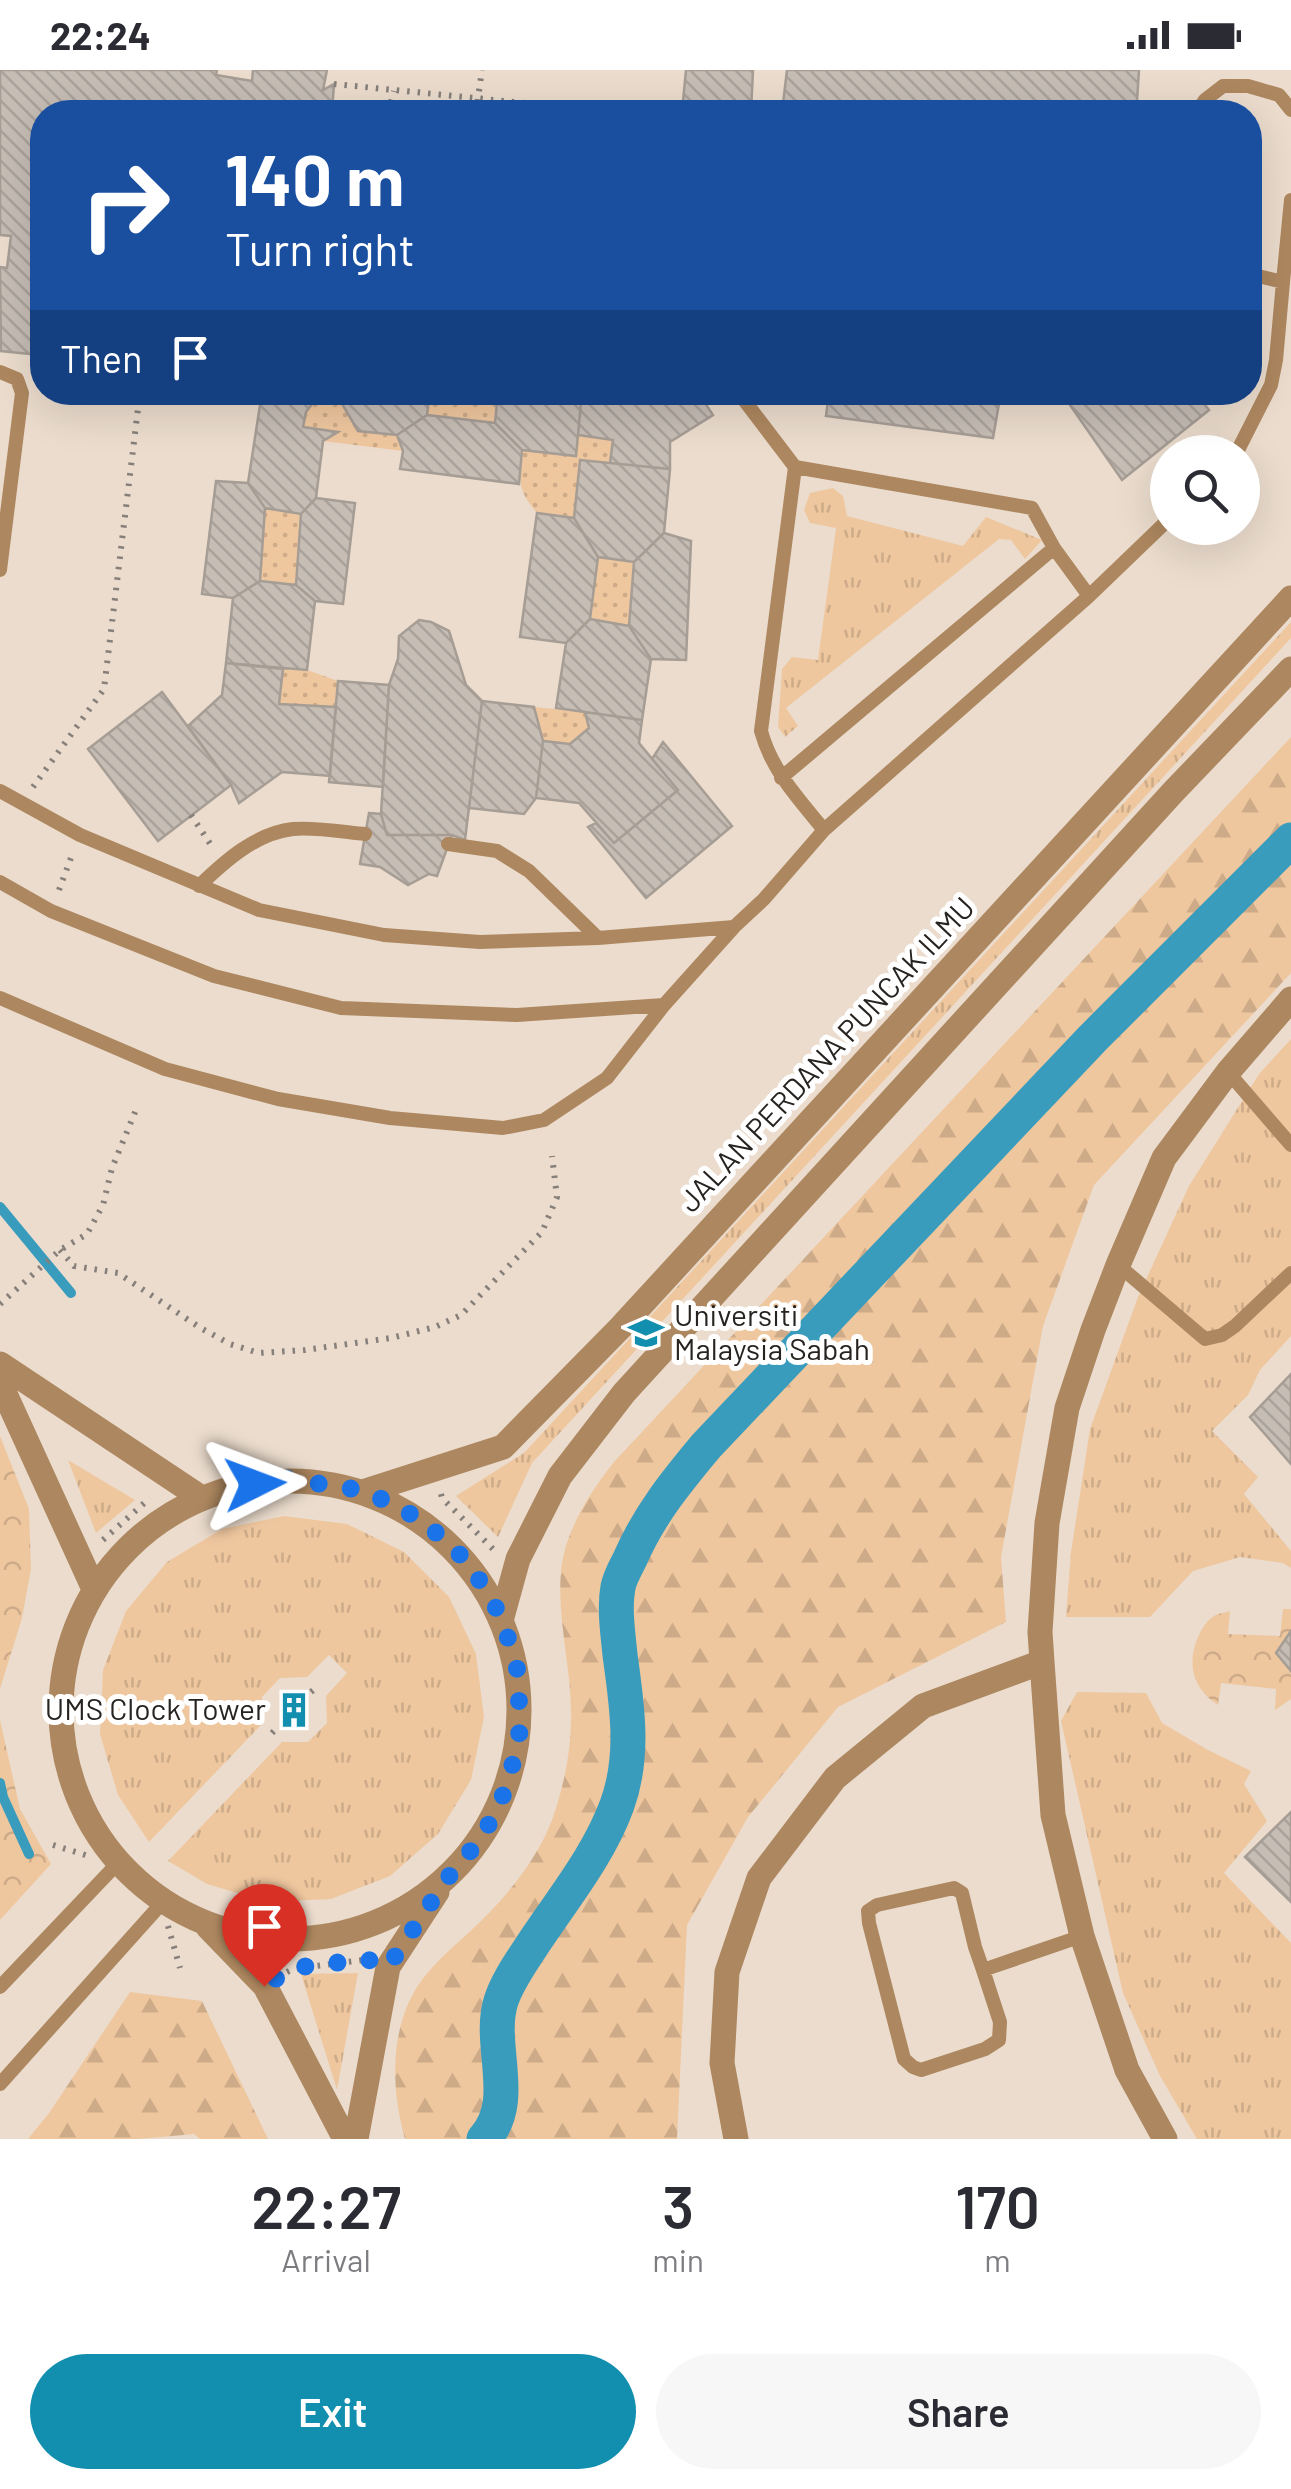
<!DOCTYPE html>
<html lang="en">
<head>
<meta charset="utf-8">
<style>
  body { margin:0; font-family:Barlow,sans-serif; background:#f7f7f7; color:#2b2b33; height:100vh; display:flex; flex-direction:column; font-size:38px; white-space:nowrap }
  * { box-sizing:border-box; margin:0 }
  p { font-size:32px; color:#7c7c81 }
  .icon { flex:none; width:55px; height:55px; fill:none; stroke:currentColor; stroke-width:2; stroke-linecap:round; stroke-linejoin:round }
  .map { position:relative; height:2069px; overflow:hidden }
  .details { display:flex; flex-direction:column; background:#fff; flex:1 }
  .details>* { flex:none }
  .guide { position:absolute; left:30px; top:30px; width:1232px; height:305px; border-radius:40px; box-shadow:0 10px 40px #0002; background:#1a4fa0; color:#fff; overflow:hidden }
  .controls { position:absolute; left:1150px; top:365px; display:grid; gap:20px }
  .controls a { display:grid; place-items:center; width:110px; height:110px; border-radius:50%; background:#fff; box-shadow:0 10px 40px #0002; font-size:50px }
  .pin { position:absolute; display:grid; place-items:center; width:85px; height:85px; color:#fff; margin:-102px -42px; border-radius:50% 50% 50% 0; rotate:-45deg; box-shadow:0 0 10px #0007 }
  .pin .icon { rotate:45deg }
  .me { position:absolute; width:110px; margin:-55px; rotate:87deg; stroke-linejoin:round; filter:drop-shadow(0 0 8px #0008) }
  .turn { display:flex; align-items:center; gap:35px; height:210px; padding:0 30px; font-size:45px }
  .turn .icon { width:130px; height:130px; stroke-width:2.5 }
  .turn b { display:block; font-size:70px; line-height:85px }
  .then { display:flex; align-items:center; height:95px; padding:0 30px; background:#0003; gap:20px; font-size:38px }
  .eta { display:flex; justify-content:space-evenly; align-items:center; height:170px; text-align:center }
  .eta b { font-size:60px; font-weight:600; line-height:70px }
  .action { display:flex; gap:20px; margin-top:auto; padding:20px 30px }
  .action a { flex:1; height:115px; border-radius:60px; background:#128eaf; color:#fff; font-size:40px; font-weight:600; line-height:115px; text-align:center }
  .action a+a { background:#f7f7f7; color:#2b2b33 }
  .status { display:flex; justify-content:space-between; align-items:center; height:70px; padding:0 50px; background:#fff; direction:ltr }
  .status svg { height:28px; fill:currentColor }
  .map>svg:first-child { display:block }
  .built { fill:#ebdccd; fill-rule:evenodd }
  .grass { fill:url(#grass-tufts) }
  .forest { fill:url(#forest-firs) }
  .park { fill:url(#park-crowns) }
  .garden { fill:url(#garden-dots) }
  .lines { fill:none; stroke-linecap:round; stroke-linejoin:round }
  .stream { stroke:#399cbc; stroke-width:10 }
  .canal { stroke:#399cbc; stroke-width:35 }
  .building { fill:url(#building-back-hatch); stroke:#a69d95; stroke-width:2.5 }
  .path { stroke:#867f7a; stroke-width:6; stroke-dasharray:2.5 8; stroke-linecap:butt }
  .lane { stroke:#ad875f; stroke-width:14 }
  .street { stroke:#ad875f; stroke-width:25 }
  .route { stroke:#1a73e8; stroke-width:18; stroke-dasharray:0 32.4 }
  .labels { text-anchor:middle; stroke-width:10; stroke-linejoin:round; paint-order:stroke }
  .street-label { font-size:30px; fill:#262320; stroke:#fff }
  .poi-label { font-size:30px; fill:#262320; stroke:#fff; text-anchor:start }
</style>
</head>
<body>
<div class="status"><b>22:24</b><svg viewBox="0 0 49 12"><path d="M0 12V9h3v3zM5 12V6h3v6zM10 12V3h3v9zM15 12V0h3v12zM26 1h20v11H26zM47 4h2v5h-2z"/></svg></div>
<div class="map">
<svg width="1291" height="2069" viewBox="0 0 1291 2069">
  <defs>
    <pattern id="grass-tufts" width="24" height="20" patternUnits="userSpaceOnUse" patternTransform="scale(2.5)"><rect width="24" height="20" fill="#efc79f"/><path d="M3 7l-1-3M5 7V3M7 7l1-3M15 17l-1-3M17 17v-4M19 17l1-3" fill="none" stroke="#cdab89"/></pattern>
    <pattern id="forest-firs" width="22" height="20" patternUnits="userSpaceOnUse" patternTransform="scale(2.5)"><rect width="22" height="20" fill="#efc79f"/><path d="M5 1l3.5 6h-7zM16 11l3.5 6h-7z" fill="#cdab89"/></pattern>
    <pattern id="park-crowns" width="20" height="18" patternUnits="userSpaceOnUse" patternTransform="scale(2.5)"><rect width="20" height="18" fill="#efc79f"/><path d="M2 6a3 3 0 1 1 6 0M12 15a3 3 0 1 1 6 0" fill="none" stroke="#cdab89"/></pattern>
    <pattern id="garden-dots" width="8" height="8" patternUnits="userSpaceOnUse" patternTransform="scale(2.5)"><rect width="8" height="8" fill="#efc79f"/><path d="M2 2h.1M6 6h.1" fill="none" stroke="#cdab89" stroke-width="1.8" stroke-linecap="round"/></pattern>
    <pattern id="building-back-hatch" width="6" height="6" patternUnits="userSpaceOnUse" patternTransform="scale(2.5)"><rect width="6" height="6" fill="#c6bdb5"/><path d="M-1 5l2 2M0 0l6 6M5-1l2 2" fill="none" stroke="#aaa29b"/></pattern>
  </defs>
  <rect width="100%" height="100%" fill="#f1e7de"/>
  <path class="built" d="M 0,0 L 1291,0 L 1291,2069 L 0,2069 ZM 42,42 L 1250,42 L 1250,322 L 42,322 ZM 1168,382 L 1242,382 L 1242,458 L 1168,458 Z"/>
  <path class="grass" d="M 833,418 L 843,426 L 847,446 L 963,476 L 986,447 L 1042,470 L 1025,489 L 1011,470 L 999,469 L 786,638 L 798,656 L 785,667 L 778,657 L 782,599 L 792,587 L 818,590 L 836,458 L 810,453 L 804,440 L 810,423 Z
    M 1291,552 L 1291,568 L 532,1393 L 498,1467 L 456,1426 L 524,1383 Z
    M 1291,969 L 1291,1266 L 1260,1300 L 1248,1325 L 1212,1361 L 1258,1407 L 1244,1424 L 1291,1481 L 1291,1498 L 1283,1493 L 1240,1487 L 1193,1501 L 1150,1547 L 1066,1547 L 1071,1482 L 1090,1359 L 1138,1227 L 1189,1116 L 1259,1004 Z
    M 68,1390 L 135,1430 L 96,1463 Z
    M 284,1446 L 347,1454 L 404,1482 L 449,1527 L 476,1584 L 484,1647 L 471,1710 L 438,1764 L 390,1806 L 331,1829 L 268,1832 L 207,1814 L 168,1791 L 282,1672 L 308,1672 L 327,1653 L 326,1626 L 347,1603 L 329,1585 L 307,1607 L 280,1608 L 262,1627 L 262,1654 L 149,1772 L 118,1725 L 100,1664 L 103,1600 L 126,1541 L 167,1492 L 222,1459 Z
    M 1077,1622 L 1146,1623 L 1162,1653 L 1208,1680 L 1251,1701 L 1244,1714 L 1267,1751 L 1224,1803 L 1291,1873 L 1291,2069 L 1197,2069 L 1160,2006 L 1123,1923 L 1061,1651 Z
    M 358,1903 L 337,2020 L 301,1904 Z"/>
  <path class="forest" d="M 1291,667 L 1291,903 L 1094,1115 L 1043,1256 L 1001,1487 L 1006,1552 L 838,1637 L 748,1747 L 687,1855 L 677,2069 L 405,2069 C 391,2019 389,1959 419,1914 C 436,1889 461,1871 483,1849 C 511,1821 538,1787 552,1750 C 565,1713 572,1677 571,1638 C 570,1593 557,1547 561,1501 C 565,1461 589,1424 613,1393 Z
    M 130,1922 L 202,1931 L 268,2069 L 200,2069 L 194,2064 L 139,2069 L 28,2069 L 49,2043 Z"/>
  <path class="park" d="M 0,1366 L 29,1439 L 31,1499 L 22,1548 L 0,1619 Z
    M 1283,1539 L 1291,1539 L 1291,1566 L 1276,1583 L 1291,1603 L 1291,1629 L 1275,1640 L 1276,1619 L 1221,1613 L 1218,1635 C 1192,1619 1186,1592 1199,1565 C 1202,1558 1208,1549 1214,1546 C 1219,1543 1224,1543 1230,1541 L 1228,1564 L 1280,1566 Z
    M 0,1650 L 20,1739 L 51,1794 L 0,1850 Z"/>
  <path class="garden" d="M 430,323 L 498,323 L 495,353 L 427,345 Z
    M 335,325 L 358,361 L 397,365 L 403,381 L 323,371 L 336,362 L 303,357 C 307,333 312,331 335,325 Z
    M 578,365 L 613,370 L 610,393 L 580,391 L 574,448 L 537,443 C 516,418 520,411 522,380 L 575,386 Z
    M 265,438 L 301,444 L 296,515 L 260,511 Z
    M 598,487 L 634,492 L 629,556 L 590,549 Z
    M 283,599 L 307,600 L 338,611 L 336,637 L 279,634 Z
    M 534,637 L 585,642 L 589,658 L 570,674 L 543,671 Z"/>
  <g class="lines">
    <path class="stream" d="M 0,1137 L 71,1223
      M 0,1713 L 3,1727 L 29,1784"/>
    <path class="canal" d="M 484,2069 C 519,2031 487,1975 501,1931 C 507,1912 520,1894 531,1877 C 561,1831 598,1787 617,1735 C 635,1686 627,1635 620,1585 C 618,1563 614,1539 618,1517 C 620,1507 626,1497 630,1489 C 649,1445 676,1412 706,1376 L 1093,968 L 1291,770"/>
  </g>
  <path class="building" d="M 0,0 L 217,0 L 216,5 L 252,11 L 253,0 L 327,0 L 323,20 L 334,14 L 332,42 L 258,42 L 258,39 L 211,33 L 210,42 L 42,42 L 42,275 L 40,275 L 39,285 L 1,281 L 0,197 L 7,198 L 11,166 L 0,165 Z
    M 686,0 L 753,0 L 751,42 L 682,42 Z
    M 787,0 L 1139,0 L 1137,31 L 1163,40 L 1163,42 L 782,42 Z
    M 262,322 L 335,322 L 335,325 L 315,330 L 306,342 L 303,357 L 338,362 L 323,371 L 316,428 L 301,444 L 265,438 L 248,413 Z
    M 335,322 L 430,322 L 427,345 L 397,365 L 358,361 Z
    M 498,322 L 582,322 L 576,386 L 522,380 L 495,353 Z
    M 582,322 L 698,322 L 713,345 L 670,372 L 670,399 L 610,393 L 613,370 L 578,365 Z
    M 829,322 L 1001,322 L 993,368 L 826,346 Z
    M 1061,322 L 1195,322 L 1209,340 L 1122,410 Z
    M 427,345 L 495,353 L 522,380 L 519,414 L 400,399 L 403,381 L 397,365 Z
    M 580,390 L 670,399 L 664,463 L 634,492 L 598,487 L 574,448 Z
    M 216,411 L 248,413 L 265,438 L 260,511 L 233,528 L 202,524 Z
    M 316,428 L 355,433 L 343,534 L 315,531 L 296,515 L 301,444 Z
    M 537,443 L 574,448 L 598,487 L 590,549 L 566,573 L 520,567 Z
    M 664,463 L 691,471 L 686,590 L 651,589 L 629,556 L 634,492 Z
    M 260,511 L 296,515 L 315,531 L 307,600 L 226,593 L 233,528 Z
    M 590,549 L 629,556 L 651,589 L 642,650 L 556,638 L 566,573 Z
    M 419,550 L 431,552 L 449,561 L 466,615 L 482,631 L 465,770 L 452,765 L 387,765 L 381,744 L 389,615 L 398,589 L 399,566 Z
    M 226,593 L 283,599 L 279,634 L 336,637 L 330,706 L 282,702 L 239,733 L 231,715 L 188,656 L 222,625 Z
    M 338,611 L 389,615 L 383,717 L 329,712 Z
    M 162,622 L 231,715 L 158,771 L 88,679 Z
    M 482,631 L 534,637 L 543,671 L 536,728 L 524,744 L 469,738 Z
    M 585,642 L 642,650 L 639,673 L 678,720 L 614,773 L 579,733 L 536,728 L 543,671 L 570,674 L 589,658 Z
    M 663,672 L 732,756 L 646,828 L 588,757 L 596,753 L 614,773 L 678,720 L 652,689 Z
    M 369,743 L 381,744 L 387,765 L 452,765 L 437,806 L 429,804 L 408,815 L 380,797 L 360,794 Z
    M 1291,1304 L 1291,1394 L 1250,1347 Z
    M 1291,1561 L 1291,1601 L 1276,1583 Z
    M 294,1629 L 306,1639 L 295,1651 L 283,1640 Z
    M 1291,1742 L 1291,1832 L 1245,1787 Z"/>
  <g class="lines">
    <path class="path" d="M 334,14 L 615,42
      M 388,42 L 394,21
      M 476,42 L 482,0
      M 33,717 L 104,619 L 140,322
      M 191,745 L 213,778
      M 59,820 L 72,785
      M 60,1180 L 74,1196 L 118,1203 L 199,1257 L 230,1274 L 259,1283 L 305,1280 L 391,1268 L 435,1257 L 461,1245 L 542,1162 L 557,1127 L 552,1086
      M 0,1234 L 60,1180 L 87,1164 L 103,1135 L 112,1098 L 138,1035
      M 441,1424 L 442,1428 L 494,1480
      M 103,1470 L 150,1428
      M 311,1622 L 317,1617
      M 272,1663 L 278,1657
      M 53,1775 L 92,1787
      M 168,1856 L 180,1898
      M 287,1902 L 293,1899 L 363,1890"/>
    <path class="lane" d="M 1197,42 L 1205,30 L 1223,16 L 1248,16 L 1279,25 L 1291,40
      M 1250,204 L 1283,212 L 1291,130
      M 0,302 L 17,309 L 22,323 L 0,500
      M 738,322 L 795,397 L 761,661 C 772,701 798,728 824,760
      M 1237,382 L 1271,315 L 1276,290 L 1283,212
      M 795,397 L 1032,438 L 1054,478 L 1089,526
      M 781,708 L 1054,478
      M 0,721 L 80,765 L 259,840 L 384,865 L 480,872 L 598,868 L 734,857 L 764,829 L 824,760 L 1089,526 L 1168,450
      M 448,774 L 497,781 L 529,801 L 598,868
      M 0,812 L 51,841 L 214,906 L 341,938 L 517,945 L 664,935 L 734,857
      M 199,816 C 225,791 256,763 293,759 C 315,757 344,762 365,764
      M 0,928 L 165,999 L 278,1029 L 390,1048 L 503,1058 L 544,1050 L 607,1008 L 664,935
      M 1228,1002 L 1291,1075
      M 1118,1195 L 1205,1269 L 1222,1265 L 1235,1256 L 1291,1203
      M 983,1900 L 1000,1952 L 999,1970 L 985,1979 L 921,2000 L 913,1997 L 904,1989 L 869,1853 L 868,1841 L 877,1835 L 954,1818 L 962,1823 L 975,1877 L 983,1900 L 1082,1866
      M 0,1917 L 117,1794
      M 0,2014 L 162,1833"/>
    <path class="street" d="M 0,1294 L 200,1427
      M 0,1313 L 94,1519
      M61 1640a229 229 0 1 1 458 0a229 229 0 1 1-458 0Z
      M 366,1421 L 503,1377 L 620,1258 L 1291,528
      M 502,1547 L 518,1489 L 560,1406 L 624,1323 L 1174,721 L 1291,599
      M 1042,1592 L 1053,1745 L 1082,1866 L 1127,2000 L 1165,2069
      M 208,1857 L 265,1916 L 345,2069
      M 356,2069 L 388,1897 L 437,1822
      M 736,2069 L 722,1993 L 727,1902 L 759,1808 L 835,1708 L 923,1636 L 1042,1592 L 1040,1562 L 1047,1453 L 1067,1338 L 1093,1260 L 1118,1195 L 1164,1088 L 1228,1002 L 1291,929"/>
  </g>
  <g class="lines">
    <path class="route" d="M 255,1414 L 283,1408 L 366,1421 L 422,1450 L 469,1493 L 502,1548 L 518,1602 L 520,1660 L 508,1715 L 483,1766 L 446,1810 L 388,1897 L 366,1889 L 293,1898 L 264,1916"/>
  </g>
  <defs>
    <symbol id="university-bare" viewBox="-9 -9 18 18"><path d="M0-5L7-2L0 1L-7-2ZM-4 1L0 2.5L4 1V4Q0 6-4 4Z" fill="#128eaf" stroke="#fff" stroke-width="2.5" paint-order="stroke"/></symbol>
    <symbol id="building-bare" viewBox="-9 -9 18 18"><path d="M-4-6H4V6H1V3H-1V6H-4ZM-2.5-4.3h1.7v1.8h-1.7ZM.8-4.3h1.7v1.8H.8ZM-2.5-1h1.7V.8h-1.7ZM.8-1h1.7V.8H.8Z" fill="#128eaf" stroke="#fff" stroke-width="2.5" paint-order="stroke"/></symbol>
  </defs>
  <g fill-rule="evenodd">
    <use href="#university-bare" x="621" y="1238" width="50" height="50"/>
    <use href="#building-bare" x="269" y="1615" width="50" height="50"/>
  </g>
  <g class="labels">
    <g class="street-label">
      <text transform="translate(827 985) rotate(-47)" y="10">JALAN PERDANA PUNCAK ILMU</text>
    </g>
    <g class="poi-label">
      <text x="674" y="1256">Universiti<tspan x="674" dy="34">Malaysia Sabah</tspan></text>
      <text x="266" y="1650" text-anchor="end">UMS Clock Tower</text>
    </g>
  </g>
</svg>
<div class="controls">
<a><svg class="icon" aria-label="search" viewBox="0 0 24 24"><circle cx="10" cy="10" r="6"/><path d="M15 15l6 6"/></svg></a>
</div>
<div class="pin" style="left:264px;top:1916px;background:#d93025"><svg class="icon" aria-label="arrive" viewBox="0 0 24 24"><path d="M6 21V4h12l-3 4 3 4H6"/></svg></div>
<svg class="me" style="left:255px;top:1414px" viewBox="-20 -20 40 40"><path d="M0-17L14 15 0 8-14 15z" fill="#1a73e8" stroke="#fff" stroke-width="4"/></svg>
<div class="guide">
<div class="turn"><svg class="icon" aria-label="right" viewBox="0 0 24 24"><path d="M7 20v-9h11M14 6l5 5-5 5"/></svg><div><b>140 m</b>Turn right</div></div>
<div class="then">Then<svg class="icon" aria-label="arrive" viewBox="0 0 24 24"><path d="M6 21V4h12l-3 4 3 4H6"/></svg></div>
</div>
</div>
<section class="details">
<div class="eta">
<div><b>22:27</b><p>Arrival</p></div>
<div><b>3</b><p>min</p></div>
<div><b>170</b><p>m</p></div>
</div>
<div class="action"><a>Exit</a><a>Share</a></div>
</section>
</body>
</html>
